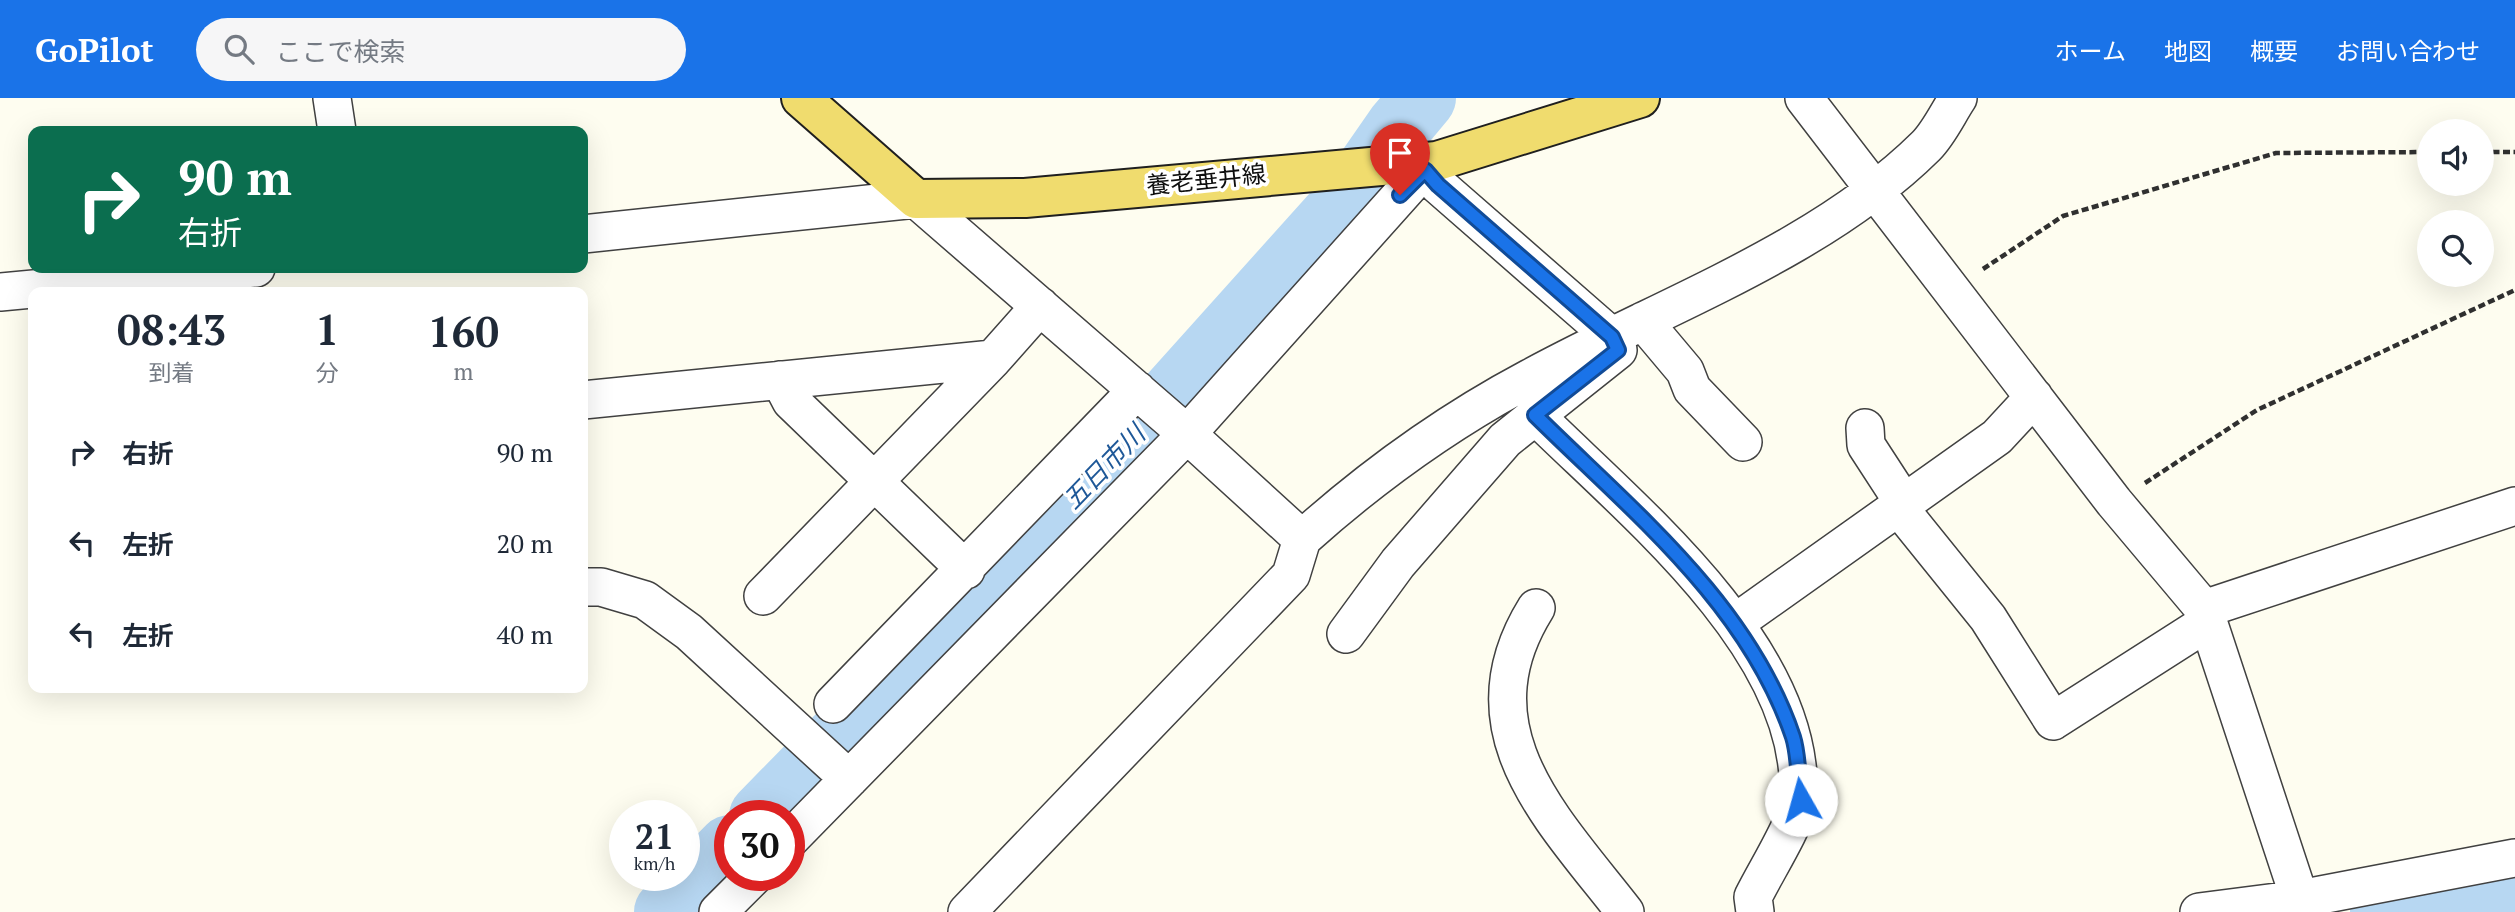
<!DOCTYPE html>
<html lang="ja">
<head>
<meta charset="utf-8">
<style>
  body { margin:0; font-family:"PT Serif","Noto Sans JP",serif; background:#f6f6f7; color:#1f2937; height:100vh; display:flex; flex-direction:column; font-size:26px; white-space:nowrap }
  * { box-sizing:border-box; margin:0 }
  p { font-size:23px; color:#747a83 }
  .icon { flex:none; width:38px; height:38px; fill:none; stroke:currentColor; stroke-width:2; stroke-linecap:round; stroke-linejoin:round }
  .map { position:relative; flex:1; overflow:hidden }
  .panel { position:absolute; left:28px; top:189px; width:560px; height:406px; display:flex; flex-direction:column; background:#fff; border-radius:14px; box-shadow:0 7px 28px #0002 }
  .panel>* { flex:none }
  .banner { position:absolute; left:28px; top:28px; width:560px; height:147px; border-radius:14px; box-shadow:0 7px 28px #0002; background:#0b6e4f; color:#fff; overflow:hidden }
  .tools { position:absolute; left:2417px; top:21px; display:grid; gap:14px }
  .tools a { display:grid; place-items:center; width:77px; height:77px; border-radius:50%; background:#fff; box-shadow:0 7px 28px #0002; font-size:35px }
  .speed { position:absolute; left:609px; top:702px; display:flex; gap:14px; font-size:35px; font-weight:700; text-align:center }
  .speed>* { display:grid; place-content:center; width:91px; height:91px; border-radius:50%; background:#fff; box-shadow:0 7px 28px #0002; line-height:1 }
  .speed small { font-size:18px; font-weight:400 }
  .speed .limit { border:10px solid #d22; background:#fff; color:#111 }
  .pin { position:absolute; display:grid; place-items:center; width:60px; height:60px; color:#fff; margin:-72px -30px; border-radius:50% 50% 50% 0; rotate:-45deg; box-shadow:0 0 7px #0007 }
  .pin .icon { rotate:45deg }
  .me { position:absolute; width:77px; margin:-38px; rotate:353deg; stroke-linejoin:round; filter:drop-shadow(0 0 5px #0008) }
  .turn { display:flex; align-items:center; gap:24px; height:147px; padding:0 35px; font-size:32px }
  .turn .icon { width:91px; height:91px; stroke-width:2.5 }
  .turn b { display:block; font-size:49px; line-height:60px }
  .eta { display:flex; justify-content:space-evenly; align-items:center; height:119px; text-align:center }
  .eta b { font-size:42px; font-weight:700; line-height:49px }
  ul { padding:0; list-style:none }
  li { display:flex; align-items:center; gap:21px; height:91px; padding:0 35px }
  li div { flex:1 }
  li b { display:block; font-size:26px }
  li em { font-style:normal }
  header { display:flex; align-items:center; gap:42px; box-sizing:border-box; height:98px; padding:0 35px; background:#1a73e8; color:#fff }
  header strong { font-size:33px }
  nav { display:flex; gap:38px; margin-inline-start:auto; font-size:24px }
  .search { width:490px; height:63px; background:#f6f6f7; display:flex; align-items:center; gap:18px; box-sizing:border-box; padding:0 24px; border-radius:38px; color:#747a83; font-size:26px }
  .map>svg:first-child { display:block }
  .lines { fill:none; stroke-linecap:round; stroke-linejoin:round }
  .river { stroke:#b7d7f2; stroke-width:66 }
  .minor-casing { stroke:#414141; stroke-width:40 }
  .major-casing { stroke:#1f1f1f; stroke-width:42 }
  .path { stroke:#303030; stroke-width:4.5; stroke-dasharray:7 3.5; stroke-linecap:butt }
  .minor { stroke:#fff; stroke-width:37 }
  .major { stroke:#f0dc6e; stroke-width:38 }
  .route-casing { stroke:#114b97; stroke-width:18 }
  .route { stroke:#1a73e8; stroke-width:12 }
  .labels { text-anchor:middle; stroke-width:7; stroke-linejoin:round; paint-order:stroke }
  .street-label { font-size:24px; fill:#0e0e0e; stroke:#fff }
  .water-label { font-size:26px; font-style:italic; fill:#1e5898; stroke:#fff }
</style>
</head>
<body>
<header>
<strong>GoPilot</strong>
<div class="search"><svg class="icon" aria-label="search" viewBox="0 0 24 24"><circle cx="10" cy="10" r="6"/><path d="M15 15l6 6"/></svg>ここで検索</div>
<nav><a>ホーム</a><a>地図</a><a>概要</a><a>お問い合わせ</a></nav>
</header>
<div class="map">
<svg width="2515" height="814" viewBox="0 0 2515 814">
  <rect width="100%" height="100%" fill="#fefdf0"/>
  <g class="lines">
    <path class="river" d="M 762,718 L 1146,327 L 1348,102 L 1398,30 L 1423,0
      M 667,814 L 730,750
      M 2383,814 L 2515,788"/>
    <defs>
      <path id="minor" d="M 332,0 L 337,33
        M 1804,0 L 2114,404 L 2204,511 L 2304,814
        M 583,136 L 916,101 L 1187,336 L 1302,441 C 1370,380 1449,323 1530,280 C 1660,209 1820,153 1926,48 C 1939,35 1948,15 1958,0
        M 0,194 L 256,170
        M 1643,223 L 1685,273 L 1692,291 L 1743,344
        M 780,282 L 791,303 L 966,472
        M 583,302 L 993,261 L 1040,208
        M 1535,317 C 1627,408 1781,532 1797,667 C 1798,678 1803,694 1800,704 C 1792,732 1767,771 1753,799 L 1755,814
        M 1865,330 L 1866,347 L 1905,407
        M 1900,411 L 1988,520 L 2053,623 L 2208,524
        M 583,489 L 601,489 L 645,502 L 689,534 L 849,681
        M 763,498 L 993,261
        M 1536,510 C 1460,632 1552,720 1625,814
        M 2204,511 L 2515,408
        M 1735,525 L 1997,339 L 2034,299
        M 1346,536 L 1398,465 L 1505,342 L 1618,252 L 1612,239 L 1438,87 L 1425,72
        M 833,606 L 1137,292
        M 789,742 L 1187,336 L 1418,78 L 1437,63
        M 718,814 L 755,777
        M 967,814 L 1291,477 L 1302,441
        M 2199,814 L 2300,801 L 2515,760"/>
      <path id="major" d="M 801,0 L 916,101 L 1025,100 L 1437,63 L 1640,0"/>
    </defs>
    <use href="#minor" class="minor-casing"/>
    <use href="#major" class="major-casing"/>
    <path class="path" d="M 2482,54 L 2515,54
      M 1983,171 L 2063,118 L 2276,55 L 2429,54
      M 2145,385 L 2257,312 L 2515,192"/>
    <use href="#minor" class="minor"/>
    <use href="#major" class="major"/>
  </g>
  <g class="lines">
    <defs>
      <path id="route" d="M 1400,97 L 1425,72 L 1438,87 L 1612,239 L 1618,252 L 1535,317 C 1632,413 1748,505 1793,639 C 1799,658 1798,682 1801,702"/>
    </defs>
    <use href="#route" class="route-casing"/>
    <use href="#route" class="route"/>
  </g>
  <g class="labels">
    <g class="street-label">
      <text transform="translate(1206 82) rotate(-6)" y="8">養老垂井線</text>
    </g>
    <g class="water-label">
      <text transform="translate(1104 369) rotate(-46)" y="9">五日市川</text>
    </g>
  </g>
</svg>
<div class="tools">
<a><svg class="icon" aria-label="sound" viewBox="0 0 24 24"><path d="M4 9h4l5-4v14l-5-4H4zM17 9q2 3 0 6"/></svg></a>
<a><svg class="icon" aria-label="search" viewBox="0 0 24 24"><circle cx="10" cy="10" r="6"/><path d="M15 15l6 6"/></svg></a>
</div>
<div class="speed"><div>21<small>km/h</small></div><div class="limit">30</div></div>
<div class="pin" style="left:1400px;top:97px;background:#d93025"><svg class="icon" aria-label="arrive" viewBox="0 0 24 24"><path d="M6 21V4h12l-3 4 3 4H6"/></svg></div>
<svg class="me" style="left:1801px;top:702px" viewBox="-20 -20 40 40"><circle r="19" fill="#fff"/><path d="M0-13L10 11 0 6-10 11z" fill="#1a73e8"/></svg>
<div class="banner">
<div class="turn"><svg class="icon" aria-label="right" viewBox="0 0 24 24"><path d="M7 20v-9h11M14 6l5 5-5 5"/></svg><div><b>90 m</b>右折</div></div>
</div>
<section class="panel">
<div class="eta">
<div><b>08:43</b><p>到着</p></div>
<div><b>1</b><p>分</p></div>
<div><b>160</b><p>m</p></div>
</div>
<ul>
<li><svg class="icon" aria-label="right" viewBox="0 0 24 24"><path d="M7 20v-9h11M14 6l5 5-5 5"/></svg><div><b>右折</b></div><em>90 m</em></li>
<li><svg class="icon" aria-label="left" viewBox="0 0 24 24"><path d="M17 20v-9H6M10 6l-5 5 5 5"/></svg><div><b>左折</b></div><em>20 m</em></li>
<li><svg class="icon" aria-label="left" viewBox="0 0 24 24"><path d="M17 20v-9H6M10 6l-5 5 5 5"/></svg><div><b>左折</b></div><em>40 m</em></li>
</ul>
</section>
</div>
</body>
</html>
